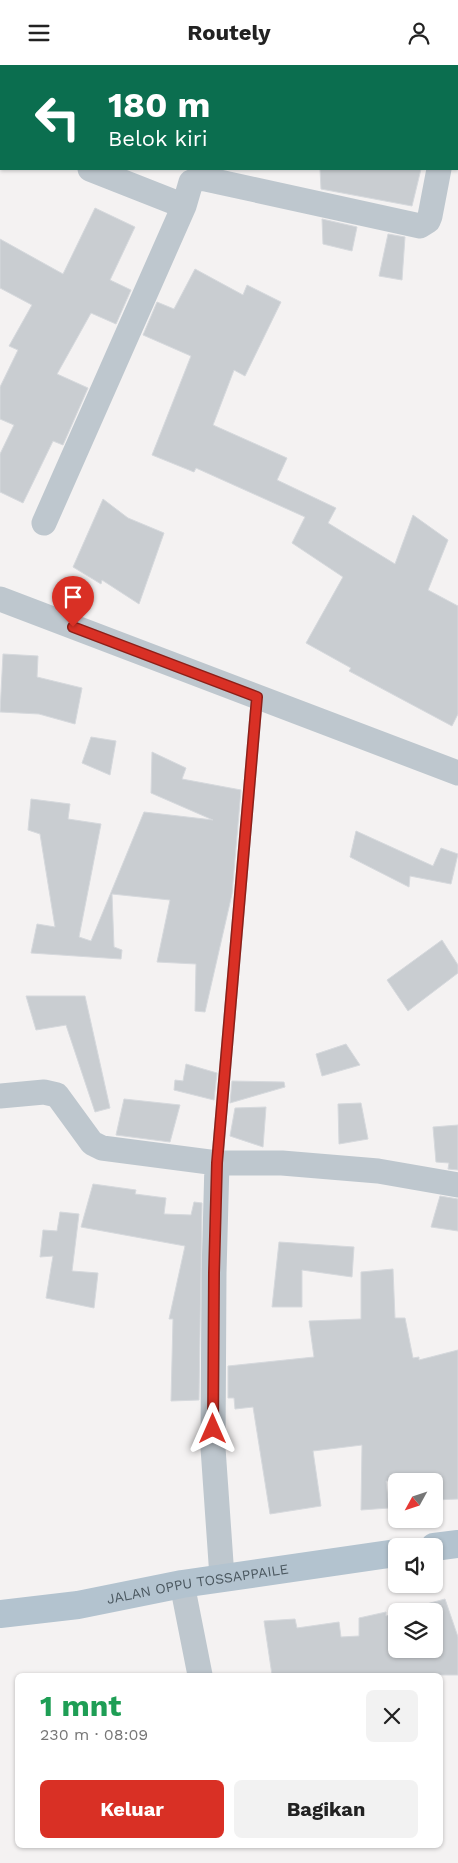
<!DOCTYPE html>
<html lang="id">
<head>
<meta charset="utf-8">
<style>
  body { margin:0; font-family:"Work Sans",sans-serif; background:#f2f2f2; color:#222; height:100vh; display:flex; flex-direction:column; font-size:19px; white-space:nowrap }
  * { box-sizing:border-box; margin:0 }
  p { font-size:16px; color:#767676 }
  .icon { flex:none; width:28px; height:28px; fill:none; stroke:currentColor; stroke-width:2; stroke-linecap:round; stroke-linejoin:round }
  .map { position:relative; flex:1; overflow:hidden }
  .details { position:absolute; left:15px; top:1608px; width:428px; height:175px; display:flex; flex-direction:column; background:#fff; border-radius:8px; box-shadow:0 1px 4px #0004 }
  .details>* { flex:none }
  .top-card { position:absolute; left:0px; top:0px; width:459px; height:105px; box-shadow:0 1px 4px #0004; background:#0b6e4f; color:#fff; overflow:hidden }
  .needle { width:32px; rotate:230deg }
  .tools { position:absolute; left:388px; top:1408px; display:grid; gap:10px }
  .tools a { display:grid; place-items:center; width:55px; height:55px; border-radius:8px; background:#fff; box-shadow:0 1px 4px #0004; font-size:25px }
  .pin { position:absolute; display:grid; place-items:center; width:42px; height:42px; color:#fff; margin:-51px -21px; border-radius:50% 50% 50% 0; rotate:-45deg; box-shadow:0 0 5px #0007 }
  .pin .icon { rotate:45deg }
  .me { position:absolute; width:55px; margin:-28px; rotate:0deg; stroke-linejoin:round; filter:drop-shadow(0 0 4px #0008) }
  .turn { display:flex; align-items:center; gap:18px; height:105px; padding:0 25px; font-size:22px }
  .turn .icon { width:65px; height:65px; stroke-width:2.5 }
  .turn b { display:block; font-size:35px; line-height:42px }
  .round { display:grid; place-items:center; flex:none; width:52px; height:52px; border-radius:8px; background:#f2f2f2 }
  .overview { display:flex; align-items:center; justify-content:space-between; height:85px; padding:0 25px }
  h1 { font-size:30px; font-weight:700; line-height:38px; color:#1e9e55 }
  .button { display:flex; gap:10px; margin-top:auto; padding:10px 25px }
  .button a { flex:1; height:58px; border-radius:8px; background:#d93025; color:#fff; font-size:20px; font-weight:700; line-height:58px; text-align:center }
  .button a+a { background:#f2f2f2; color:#222 }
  header { display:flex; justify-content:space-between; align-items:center; height:65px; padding:0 25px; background:#fff; font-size:22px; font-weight:700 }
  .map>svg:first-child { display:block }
  .building { fill:#c9cdd1; stroke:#d6d9dd }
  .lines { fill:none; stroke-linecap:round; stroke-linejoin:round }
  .lane { stroke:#bec7ce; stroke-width:12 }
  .street { stroke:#bec7ce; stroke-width:25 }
  .primary { stroke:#b3c3cf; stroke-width:28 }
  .route-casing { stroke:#8d1f18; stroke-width:12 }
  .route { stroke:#d93025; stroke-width:9 }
  .labels { text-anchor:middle; stroke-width:4; stroke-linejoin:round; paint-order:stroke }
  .street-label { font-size:14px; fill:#4a575f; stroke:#fff }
</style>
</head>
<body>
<header><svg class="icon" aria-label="menu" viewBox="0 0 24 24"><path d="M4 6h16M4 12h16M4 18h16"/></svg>Routely<svg class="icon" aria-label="person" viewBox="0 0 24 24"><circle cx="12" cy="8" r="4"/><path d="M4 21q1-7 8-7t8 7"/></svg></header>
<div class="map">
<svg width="458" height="1798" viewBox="0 0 458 1798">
  <rect width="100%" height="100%" fill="#f4f2f2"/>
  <path class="building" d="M 320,104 L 421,104 L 412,141 L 321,124 Z
    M 95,143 L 135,162 L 110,215 L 131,225 L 116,259 L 91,248 L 57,309 L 88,323 L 63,380 L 53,376 L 23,438 L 0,427 L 0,389 L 14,360 L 0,354 L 0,322 L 18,285 L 9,281 L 32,240 L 0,223 L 0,174 L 63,209 Z
    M 322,154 L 357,162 L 352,186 L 323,179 Z
    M 388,169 L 405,172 L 402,215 L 379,211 Z
    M 195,204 L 243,230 L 247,220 L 281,237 L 245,311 L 234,305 L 213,360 L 287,393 L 277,415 L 336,443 L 328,458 L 395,499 L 413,450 L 448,475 L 428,525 L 458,541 L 458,649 L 452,661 L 349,606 L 351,603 L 306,578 L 343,512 L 292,478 L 305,452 L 196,403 L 194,407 L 152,390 L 191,291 L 143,270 L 157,237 L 174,244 Z
    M 103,434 L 128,453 L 164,468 L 139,539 L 102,515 L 101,519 L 73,502 Z
    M 3,589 L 38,591 L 37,612 L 82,623 L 75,659 L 39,649 L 0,647 Z
    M 91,672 L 116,676 L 110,710 L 82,698 Z
    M 152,687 L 186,703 L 182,714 L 241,725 L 232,829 L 205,947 L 195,946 L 196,899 L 157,897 L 170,835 L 112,829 L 114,882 L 122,885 L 121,894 L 31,888 L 37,859 L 55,862 L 40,769 L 28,765 L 31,734 L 70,739 L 68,754 L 101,759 L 79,872 L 91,876 L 144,747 L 213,755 L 151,728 Z
    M 356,766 L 433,801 L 441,783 L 458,789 L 451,819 L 410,811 L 409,822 L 350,792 Z
    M 442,875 L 458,900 L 458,908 L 408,946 L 387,915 Z
    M 26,931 L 85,931 L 110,1043 L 95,1047 L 66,960 L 36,965 Z
    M 346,979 L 360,1000 L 322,1011 L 316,989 Z
    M 186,999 L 217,1008 L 214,1035 L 174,1025 L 175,1015 L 183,1016 Z
    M 232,1016 L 284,1017 L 285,1022 L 230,1038 Z
    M 124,1034 L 180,1040 L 170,1077 L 116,1070 Z
    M 361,1038 L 368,1074 L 339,1079 L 338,1039 Z
    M 266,1042 L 263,1082 L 230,1071 L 235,1043 Z
    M 458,1060 L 458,1105 L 448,1104 L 449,1098 L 436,1097 L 433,1062 Z
    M 93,1119 L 136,1125 L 135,1129 L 166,1133 L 164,1149 L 191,1150 L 194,1137 L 202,1138 L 199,1335 L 171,1336 L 173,1254 L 169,1254 L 185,1181 L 81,1162 Z
    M 440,1131 L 458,1134 L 458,1166 L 431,1162 Z
    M 60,1147 L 79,1149 L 72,1206 L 98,1208 L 94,1243 L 46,1233 L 53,1191 L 40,1192 L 43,1165 L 57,1166 Z
    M 279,1177 L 354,1182 L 352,1212 L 302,1205 L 302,1242 L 272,1242 Z
    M 393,1204 L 395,1253 L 405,1253 L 413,1293 L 419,1292 L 419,1295 L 458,1285 L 458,1434 L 434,1435 L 434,1416 L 386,1416 L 389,1443 L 361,1445 L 362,1380 L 313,1386 L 321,1441 L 270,1449 L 253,1342 L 235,1344 L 234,1333 L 228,1333 L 228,1301 L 314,1292 L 309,1256 L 361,1254 L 361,1207 Z
    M 445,1534 L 458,1572 L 458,1610 L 272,1610 L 264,1556 L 295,1554 L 297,1563 L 339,1557 L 341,1572 L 359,1571 L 359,1553 L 386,1547 L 386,1551 L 396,1548 L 396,1584 L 434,1584 L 434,1546 L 401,1546 Z"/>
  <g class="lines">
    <path class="lane" d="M 217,1098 L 257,632"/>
    <path class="street" d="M 7,0 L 8,1
      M 288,0 L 297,1
      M 458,2 L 458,0
      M 0,36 L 1,33
      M 0,68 L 1,68
      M 184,141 L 191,117 L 201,113 L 420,161 L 428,156 L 430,151 L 439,104
      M 44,458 L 184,141 L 90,104
      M 0,534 L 458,708
      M 0,1031 L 44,1027 L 57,1030 L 92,1078 L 102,1083 L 217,1098 L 282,1098 L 378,1106 L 458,1120
      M 217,1098 L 214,1208 L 213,1383 L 222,1512
      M 182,1519 L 200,1610"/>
    <g class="primary">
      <path d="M 434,1482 L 458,1479"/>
      <path id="s1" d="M 0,1549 L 78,1540 L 182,1519 L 396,1488"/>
    </g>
  </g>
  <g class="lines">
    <defs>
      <path id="route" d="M 73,562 L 257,632 L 217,1098 L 214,1208 L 213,1364"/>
    </defs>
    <use href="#route" class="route-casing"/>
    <use href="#route" class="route"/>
  </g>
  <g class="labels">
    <g class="street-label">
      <text dy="5" stroke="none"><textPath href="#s1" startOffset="200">JALAN OPPU TOSSAPPAILE</textPath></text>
    </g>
  </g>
</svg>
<div class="tools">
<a><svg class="needle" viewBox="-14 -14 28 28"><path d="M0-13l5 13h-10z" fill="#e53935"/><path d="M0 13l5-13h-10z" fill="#767676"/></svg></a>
<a><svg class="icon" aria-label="sound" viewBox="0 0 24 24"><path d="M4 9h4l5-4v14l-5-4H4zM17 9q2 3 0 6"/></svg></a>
<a><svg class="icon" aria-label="layers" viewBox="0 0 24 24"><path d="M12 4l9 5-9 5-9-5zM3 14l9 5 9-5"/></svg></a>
</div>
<div class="pin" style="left:73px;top:562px;background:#d93025"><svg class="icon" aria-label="arrive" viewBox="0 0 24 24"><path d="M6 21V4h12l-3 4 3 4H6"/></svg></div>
<svg class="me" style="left:213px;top:1364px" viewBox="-20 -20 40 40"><path d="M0-17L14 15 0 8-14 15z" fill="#d93025" stroke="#fff" stroke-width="4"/></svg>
<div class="top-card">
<div class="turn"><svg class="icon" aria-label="left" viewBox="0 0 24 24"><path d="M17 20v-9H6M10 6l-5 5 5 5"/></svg><div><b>180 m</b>Belok kiri</div></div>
</div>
<section class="details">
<div class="overview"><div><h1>1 mnt</h1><p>230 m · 08:09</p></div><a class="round"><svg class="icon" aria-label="close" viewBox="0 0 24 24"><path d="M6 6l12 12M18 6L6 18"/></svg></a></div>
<div class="button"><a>Keluar</a><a>Bagikan</a></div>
</section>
</div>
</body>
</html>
